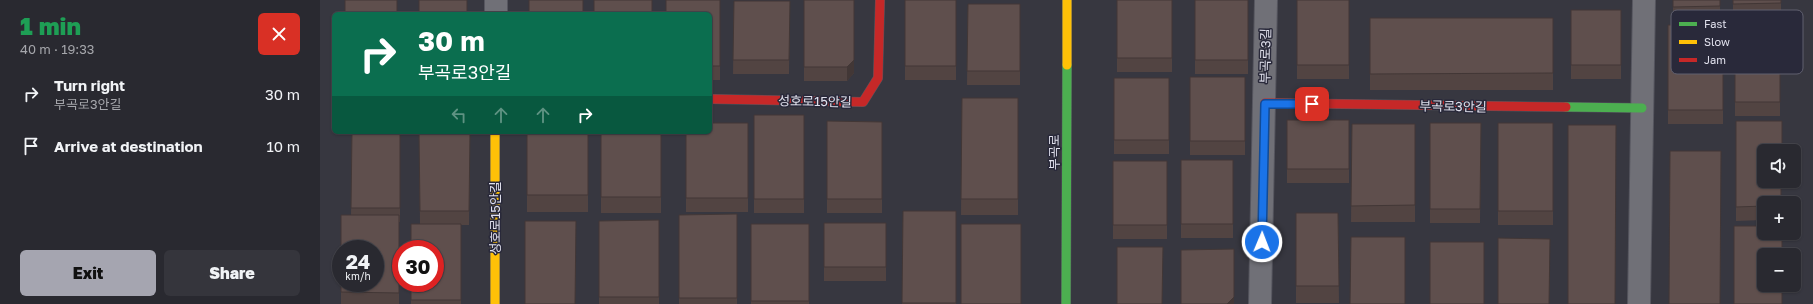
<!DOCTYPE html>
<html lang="en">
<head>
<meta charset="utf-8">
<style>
  body { margin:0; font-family:"Golos Text","Noto Sans KR",sans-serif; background:#35353c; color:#f1f3f6; height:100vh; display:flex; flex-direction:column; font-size:15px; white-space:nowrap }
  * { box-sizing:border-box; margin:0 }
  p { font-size:13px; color:#a5a6ab }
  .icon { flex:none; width:22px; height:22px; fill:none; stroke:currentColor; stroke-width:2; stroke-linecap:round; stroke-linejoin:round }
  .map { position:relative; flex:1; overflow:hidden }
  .sheet { display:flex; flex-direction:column; background:#292930; width:320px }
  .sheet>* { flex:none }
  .guide { position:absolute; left:12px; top:12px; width:380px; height:122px; border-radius:6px; box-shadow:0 1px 3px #0004,0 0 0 1px #45454c; background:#0b6e4f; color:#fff; overflow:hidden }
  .tools { position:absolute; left:1437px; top:144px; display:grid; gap:8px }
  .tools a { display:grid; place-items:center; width:44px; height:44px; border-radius:6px; background:#292930; box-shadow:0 1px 3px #0004,0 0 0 1px #45454c; font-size:20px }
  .speed { position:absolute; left:12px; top:240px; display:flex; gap:8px; font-size:20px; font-weight:700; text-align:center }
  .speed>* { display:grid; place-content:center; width:52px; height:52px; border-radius:50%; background:#292930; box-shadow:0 1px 3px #0004,0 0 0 1px #45454c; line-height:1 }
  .speed small { font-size:10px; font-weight:400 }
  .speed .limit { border:6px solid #d22; background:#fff; color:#111 }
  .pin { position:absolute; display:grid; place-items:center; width:34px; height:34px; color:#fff; margin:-17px; border-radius:8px; box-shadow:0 2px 6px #0006 }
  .me { position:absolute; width:44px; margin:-22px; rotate:1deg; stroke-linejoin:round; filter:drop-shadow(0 0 3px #0008) }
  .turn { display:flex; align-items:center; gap:14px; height:84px; padding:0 20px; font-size:18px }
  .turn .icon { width:52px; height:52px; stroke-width:2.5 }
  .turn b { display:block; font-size:28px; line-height:34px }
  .lanes { display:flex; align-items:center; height:38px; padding:0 20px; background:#0003; justify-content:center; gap:20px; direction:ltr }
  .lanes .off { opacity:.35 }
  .round { display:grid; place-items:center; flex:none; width:42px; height:42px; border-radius:6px; background:#35353c }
  .summary { display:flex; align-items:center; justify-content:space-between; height:68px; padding:0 20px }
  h1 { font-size:24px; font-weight:800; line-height:30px; color:#1e9e55 }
  .primary-button { display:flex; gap:8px; margin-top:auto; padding:8px 20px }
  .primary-button a { flex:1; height:46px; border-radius:6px; background:#a5a5b0; color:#111; font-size:16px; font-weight:800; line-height:46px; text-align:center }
  .primary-button a+a { background:#35353c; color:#f1f3f6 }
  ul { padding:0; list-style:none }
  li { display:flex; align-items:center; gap:12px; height:52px; padding:0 20px }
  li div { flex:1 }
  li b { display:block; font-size:15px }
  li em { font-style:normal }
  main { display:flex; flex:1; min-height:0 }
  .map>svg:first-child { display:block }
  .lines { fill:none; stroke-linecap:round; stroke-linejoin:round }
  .street-casing { stroke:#56565f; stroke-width:24 }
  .fast-casing { stroke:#56565f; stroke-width:10 }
  .slow-casing { stroke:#56565f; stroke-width:10 }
  .jam-casing { stroke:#56565f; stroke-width:10 }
  .street { stroke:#707077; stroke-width:22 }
  .fast { stroke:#4caf50; stroke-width:9 }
  .slow { stroke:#ffc107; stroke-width:9 }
  .jam { stroke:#c62828; stroke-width:9 }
  .wall { fill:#524442 }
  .shaded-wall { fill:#423736 }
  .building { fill:#5f4f4d; stroke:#423736 }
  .route-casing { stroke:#114b97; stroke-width:10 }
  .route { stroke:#1a73e8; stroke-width:7 }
  .labels { text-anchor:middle; stroke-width:3; stroke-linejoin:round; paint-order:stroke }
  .street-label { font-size:13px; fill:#e0e0ec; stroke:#29293a }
  .key { fill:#29293a; stroke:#60606f; stroke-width:1 }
  .key-label { font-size:11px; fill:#e0e0ec }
</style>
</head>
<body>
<main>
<section class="sheet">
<div class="summary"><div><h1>1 min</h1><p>40 m · 19:33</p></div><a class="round" style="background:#d93025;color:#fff"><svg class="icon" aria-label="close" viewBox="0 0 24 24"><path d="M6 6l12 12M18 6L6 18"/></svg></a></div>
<ul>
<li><svg class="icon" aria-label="right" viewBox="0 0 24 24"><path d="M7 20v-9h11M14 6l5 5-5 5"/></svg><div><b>Turn right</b><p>부곡로3안길</p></div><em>30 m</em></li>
<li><svg class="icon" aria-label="arrive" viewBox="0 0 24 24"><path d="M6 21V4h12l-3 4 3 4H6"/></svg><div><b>Arrive at destination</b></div><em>10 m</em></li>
</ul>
<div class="primary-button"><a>Exit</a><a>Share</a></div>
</section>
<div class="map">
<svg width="1493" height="304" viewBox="0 0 1493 304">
  <rect width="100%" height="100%" fill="#373740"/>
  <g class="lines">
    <defs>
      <path id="street" d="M 176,14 L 176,0
        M 940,304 L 946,0
        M 1319,304 L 1324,0"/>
      <path id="fast" d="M 1246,107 L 1322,108
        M 746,304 L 747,65"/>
      <path id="slow" d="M 747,65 L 747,0
        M 175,132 L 175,304"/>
      <path id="jam" d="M 390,99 L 543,102 L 558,78 L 560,0
        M 945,103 L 1246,107"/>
    </defs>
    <use href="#street" class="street-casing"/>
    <use href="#fast" class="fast-casing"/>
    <use href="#slow" class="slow-casing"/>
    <use href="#jam" class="jam-casing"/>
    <use href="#street" class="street"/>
    <use href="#fast" class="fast"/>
    <use href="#slow" class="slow"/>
    <use href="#jam" class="jam"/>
  </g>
  <path class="wall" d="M 400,0 L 400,80 L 390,80 L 390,14 Z
    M 484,0 L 534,73 L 527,81 L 484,81 Z
    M 585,0 L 636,0 L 636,80 L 585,80 Z
    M 797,0 L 852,0 L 852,72 L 797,72 Z
    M 875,0 L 928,0 L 928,74 L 875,74 Z
    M 977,0 L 1029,0 L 1029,79 L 977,79 Z
    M 1353,0 L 1400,0 L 1400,20 L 1353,21 Z
    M 1413,0 L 1461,0 L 1461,17 L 1413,18 Z
    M 414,1 L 470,1 L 469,74 L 413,74 Z
    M 648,4 L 700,4 L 700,85 L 647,85 Z
    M 1251,10 L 1301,10 L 1301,79 L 1251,79 Z
    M 1050,18 L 1233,18 L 1233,90 L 1050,90 Z
    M 1348,25 L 1403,25 L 1403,124 L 1348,124 Z
    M 1460,31 L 1460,116 L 1415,116 L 1415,32 Z
    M 870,77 L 925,77 L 925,155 L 870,155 Z
    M 794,78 L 849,78 L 849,154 L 794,154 Z
    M 642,98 L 698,98 L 698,215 L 641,215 Z
    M 434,115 L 484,115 L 484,213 L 434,213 Z
    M 967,120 L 1029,120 L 1029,183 L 967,183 Z
    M 507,121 L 562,122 L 562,213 L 507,213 Z
    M 1416,121 L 1444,203 L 1444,220 L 1416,221 Z
    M 428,123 L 428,212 L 366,212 L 366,132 Z
    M 1110,123 L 1161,123 L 1160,223 L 1110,223 Z
    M 1178,123 L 1233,123 L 1233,225 L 1178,225 Z
    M 1032,124 L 1095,124 L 1095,222 L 1031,222 Z
    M 32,132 L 80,132 L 80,222 L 79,222 L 79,304 L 21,304 L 21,283 L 31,215 Z
    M 99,132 L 150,132 L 149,225 L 141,225 L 141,304 L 91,304 L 91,283 L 100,224 Z
    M 207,132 L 268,132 L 268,212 L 207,212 Z
    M 281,132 L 341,132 L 341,213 L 281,213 Z
    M 861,160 L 913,160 L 913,238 L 861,238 Z
    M 793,161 L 847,161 L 847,239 L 793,239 Z
    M 583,211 L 636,211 L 636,304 L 582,304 Z
    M 976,213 L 1018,213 L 1019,303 L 976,303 Z
    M 417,214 L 417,304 L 359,304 L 359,215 Z
    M 339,220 L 339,304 L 279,304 L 279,221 Z
    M 504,223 L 566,223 L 566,281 L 504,281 Z
    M 431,224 L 489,224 L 489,304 L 431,304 Z"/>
  <path class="shaded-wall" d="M 534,0 L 534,73 L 527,81 L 527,67 Z
    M 914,297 L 914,304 L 907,304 Z"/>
  <path class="building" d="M 25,0 L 77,0 L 77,14 L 25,14 Z
    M 99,0 L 147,0 L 147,14 L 99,14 Z
    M 209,0 L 263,0 L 263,14 L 209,14 Z
    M 274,0 L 332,0 L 332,14 L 274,14 Z
    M 346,0 L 400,0 L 400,66 L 390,66 L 390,14 L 346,14 Z
    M 484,0 L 534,0 L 534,60 L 527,67 L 484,67 Z
    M 585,0 L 636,0 L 636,66 L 585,66 Z
    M 797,0 L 852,0 L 852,58 L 797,58 Z
    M 875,0 L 928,0 L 928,60 L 875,60 Z
    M 977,0 L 1029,0 L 1029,65 L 977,65 Z
    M 1353,0 L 1400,0 L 1400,6 L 1353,7 Z
    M 1413,0 L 1461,0 L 1461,3 L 1413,4 Z
    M 414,1 L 470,1 L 469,60 L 413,60 Z
    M 648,4 L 700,4 L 700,71 L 647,71 Z
    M 1251,10 L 1301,10 L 1301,65 L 1251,65 Z
    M 1050,18 L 1233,18 L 1233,73 L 1050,74 Z
    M 1348,25 L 1403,25 L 1403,110 L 1348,110 Z
    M 1460,31 L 1460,102 L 1415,102 L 1415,32 Z
    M 870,77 L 925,77 L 925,141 L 870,141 Z
    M 794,78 L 849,78 L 849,140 L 794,140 Z
    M 642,98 L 698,98 L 698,199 L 641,199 Z
    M 434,115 L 484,115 L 484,199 L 434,199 Z
    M 967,120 L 1029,120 L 1029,169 L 967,169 Z
    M 507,121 L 562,122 L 562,199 L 507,199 Z
    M 1416,121 L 1462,121 L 1462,151 L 1444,151 L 1444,181 L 1461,181 L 1461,203 L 1444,203 L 1444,206 L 1416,207 Z
    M 390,123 L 428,123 L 428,198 L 366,198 L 366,132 L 390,132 Z
    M 1110,123 L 1161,123 L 1160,209 L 1110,209 Z
    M 1178,123 L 1233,123 L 1233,211 L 1178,211 Z
    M 1032,124 L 1095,124 L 1095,205 L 1031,206 Z
    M 1248,125 L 1296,125 L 1295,304 L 1248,304 Z
    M 32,132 L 80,132 L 80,208 L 31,208 Z
    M 99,132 L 150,132 L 149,211 L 100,211 Z
    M 207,132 L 268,132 L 268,195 L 207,195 Z
    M 281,132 L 341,132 L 341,197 L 281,197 Z
    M 1350,151 L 1401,151 L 1400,304 L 1349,304 Z
    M 861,160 L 913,160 L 913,224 L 861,224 Z
    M 793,161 L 847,161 L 847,225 L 793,225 Z
    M 583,211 L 636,211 L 636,303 L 582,303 Z
    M 976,213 L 1018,213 L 1019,286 L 976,286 Z
    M 417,214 L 417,298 L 359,298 L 359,215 Z
    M 21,215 L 79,215 L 79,293 L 21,292 L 21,283 L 55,283 L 55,249 L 21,249 Z
    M 339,220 L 339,297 L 279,297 L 279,221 Z
    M 205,221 L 256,221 L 255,304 L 205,304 Z
    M 504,223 L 566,223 L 566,267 L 504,267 Z
    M 91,224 L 141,224 L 141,300 L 91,300 L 91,283 L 115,283 L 115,249 L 91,249 Z
    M 431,224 L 489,224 L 489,301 L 431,301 Z
    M 641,224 L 701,224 L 701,304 L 641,304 Z
    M 1414,226 L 1444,226 L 1444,233 L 1462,233 L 1462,255 L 1444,255 L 1444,285 L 1462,285 L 1462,304 L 1414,304 Z
    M 1031,237 L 1085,237 L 1085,304 L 1030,304 Z
    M 1178,238 L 1230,239 L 1229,304 L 1178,304 Z
    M 1110,242 L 1164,242 L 1164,304 L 1110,304 Z
    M 797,247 L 843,247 L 842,304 L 797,304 Z
    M 914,249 L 914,297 L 907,304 L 861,304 L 861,250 Z"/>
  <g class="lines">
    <defs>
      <path id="route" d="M 942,242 L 945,104 L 992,104"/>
    </defs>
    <use href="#route" class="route-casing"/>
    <use href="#route" class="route"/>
  </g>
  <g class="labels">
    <g class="street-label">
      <text transform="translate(945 56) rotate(-89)" y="5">부곡로3길</text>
      <text transform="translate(495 101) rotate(1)" y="5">성호로15안길</text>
      <text transform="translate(1133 106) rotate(1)" y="5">부곡로3안길</text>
      <text transform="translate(734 152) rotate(-90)" y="5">부곡로</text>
      <text transform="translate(175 218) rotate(-90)" y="5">성호로15안길</text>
    </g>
  </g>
  <rect x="1351" y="10" width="132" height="64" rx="6" class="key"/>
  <rect x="1359" y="22" width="18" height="4" fill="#4caf50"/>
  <rect x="1359" y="40" width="18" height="4" fill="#ffc107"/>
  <rect x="1359" y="58" width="18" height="4" fill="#c62828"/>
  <g class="key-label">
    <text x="1384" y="28">Fast</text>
    <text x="1384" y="46">Slow</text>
    <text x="1384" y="64">Jam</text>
  </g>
</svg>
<div class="tools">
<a><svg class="icon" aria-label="sound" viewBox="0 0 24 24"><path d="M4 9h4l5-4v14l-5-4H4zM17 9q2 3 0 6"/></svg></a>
<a>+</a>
<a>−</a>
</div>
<div class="speed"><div>24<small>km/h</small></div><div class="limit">30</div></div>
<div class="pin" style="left:992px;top:104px;background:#d93025"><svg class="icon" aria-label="arrive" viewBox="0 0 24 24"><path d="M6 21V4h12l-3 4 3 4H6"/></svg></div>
<svg class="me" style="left:942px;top:242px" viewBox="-20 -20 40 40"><circle r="17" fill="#1a73e8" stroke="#fff" stroke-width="3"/><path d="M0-11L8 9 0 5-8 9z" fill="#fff"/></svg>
<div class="guide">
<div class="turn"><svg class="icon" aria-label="right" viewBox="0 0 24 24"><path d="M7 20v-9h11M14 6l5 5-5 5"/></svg><div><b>30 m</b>부곡로3안길</div></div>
<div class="lanes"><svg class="icon off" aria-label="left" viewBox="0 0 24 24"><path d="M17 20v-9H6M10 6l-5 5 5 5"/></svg><svg class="icon off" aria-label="ahead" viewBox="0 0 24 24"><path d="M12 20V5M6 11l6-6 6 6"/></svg><svg class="icon off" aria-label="ahead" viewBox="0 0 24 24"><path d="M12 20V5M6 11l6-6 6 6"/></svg><svg class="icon" aria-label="right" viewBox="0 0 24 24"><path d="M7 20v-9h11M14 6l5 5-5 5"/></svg></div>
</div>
</div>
</main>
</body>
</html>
